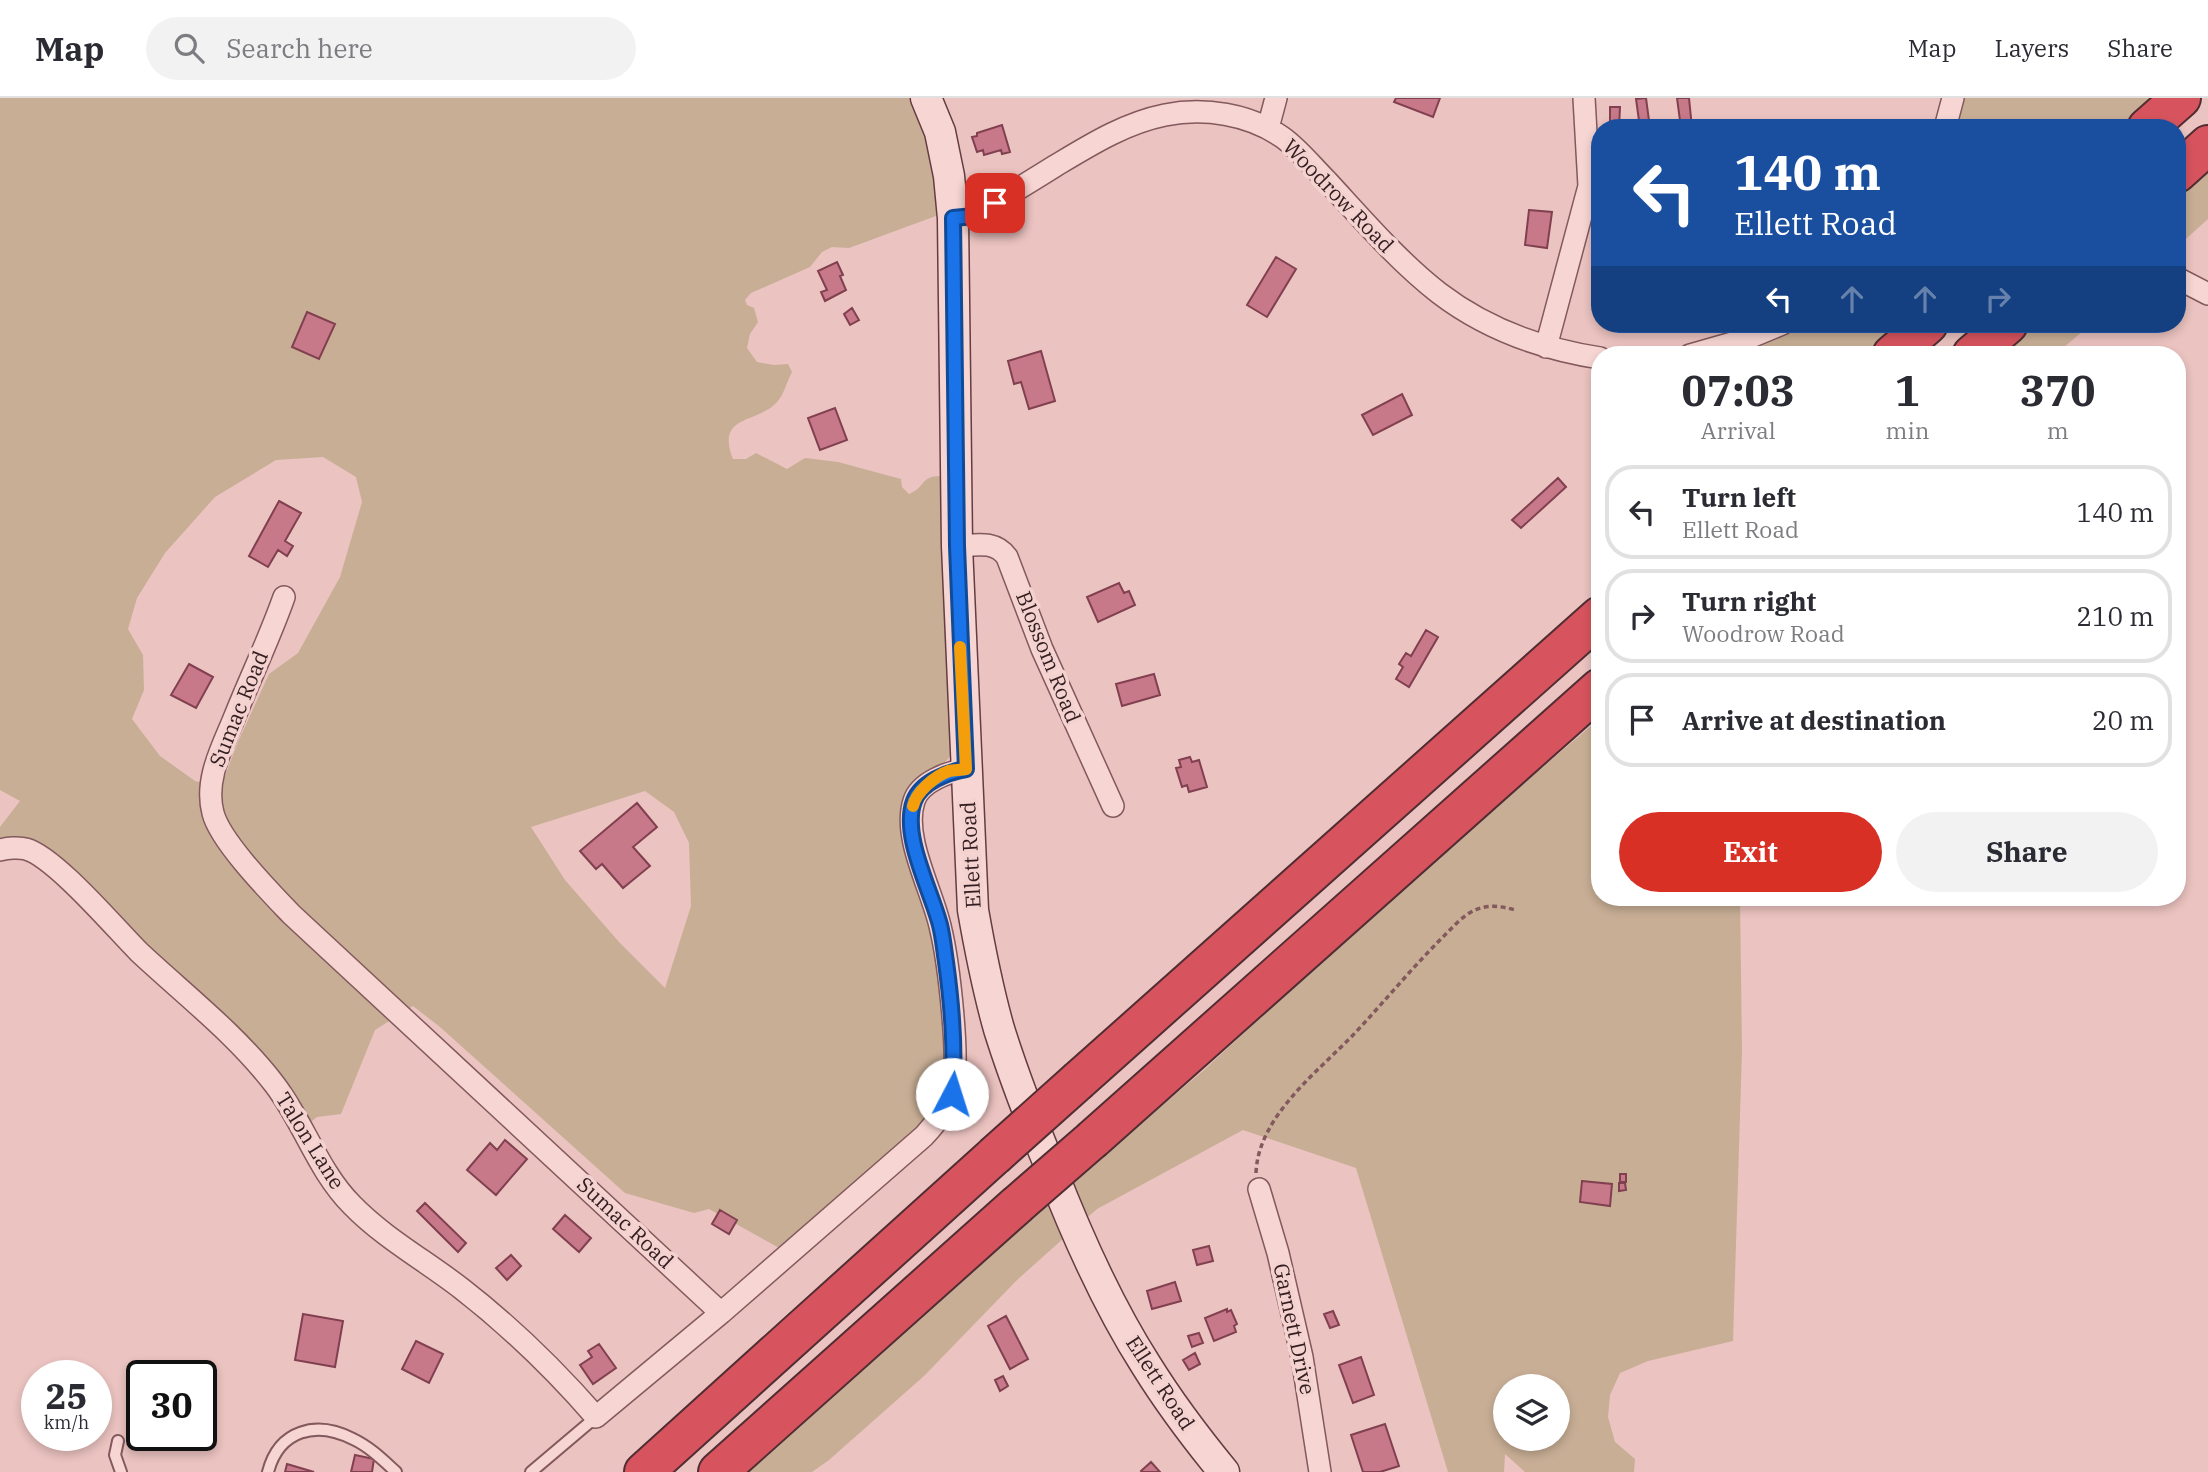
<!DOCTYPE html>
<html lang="en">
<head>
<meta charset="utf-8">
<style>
  body { margin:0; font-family:"IBM Plex Serif",serif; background:#f2f2f3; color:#2b2b33; height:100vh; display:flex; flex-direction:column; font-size:26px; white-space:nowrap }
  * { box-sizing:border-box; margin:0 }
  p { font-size:23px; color:#7c7c81 }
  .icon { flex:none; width:38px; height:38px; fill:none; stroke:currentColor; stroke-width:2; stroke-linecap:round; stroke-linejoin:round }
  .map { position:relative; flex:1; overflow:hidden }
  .side { position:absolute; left:1591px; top:248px; width:595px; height:560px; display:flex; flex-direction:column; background:#fff; border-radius:28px; box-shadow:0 4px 10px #0003 }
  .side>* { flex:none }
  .top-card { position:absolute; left:1591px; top:21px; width:595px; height:214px; border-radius:28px; box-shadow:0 4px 10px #0003; background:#1a4fa0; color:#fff; overflow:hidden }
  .buttons { position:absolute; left:1493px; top:1276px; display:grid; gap:14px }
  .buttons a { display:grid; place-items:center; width:77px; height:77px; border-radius:50%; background:#fff; box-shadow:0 4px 10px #0003; font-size:35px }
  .speed { position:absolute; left:21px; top:1262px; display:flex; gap:14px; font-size:35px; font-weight:700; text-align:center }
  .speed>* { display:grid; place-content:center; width:91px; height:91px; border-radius:50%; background:#fff; box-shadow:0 4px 10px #0003; line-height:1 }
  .speed small { font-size:18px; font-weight:400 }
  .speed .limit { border:4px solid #111; border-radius:10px; background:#fff; color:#111 }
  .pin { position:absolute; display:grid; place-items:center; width:60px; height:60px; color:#fff; margin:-30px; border-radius:14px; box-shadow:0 4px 10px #0006 }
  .me { position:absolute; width:77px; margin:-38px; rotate:5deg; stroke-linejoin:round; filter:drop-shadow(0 0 5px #0008) }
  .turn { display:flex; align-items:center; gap:24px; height:147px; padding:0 28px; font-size:32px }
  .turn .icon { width:91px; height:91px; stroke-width:2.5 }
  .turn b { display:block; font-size:49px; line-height:60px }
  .lanes { display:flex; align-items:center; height:66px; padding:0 28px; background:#0003; justify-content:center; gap:35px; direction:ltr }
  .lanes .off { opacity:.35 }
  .eta { display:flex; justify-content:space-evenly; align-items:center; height:119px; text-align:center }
  .eta b { font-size:42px; font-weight:800; line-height:49px }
  .button { display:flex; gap:14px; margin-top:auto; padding:14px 28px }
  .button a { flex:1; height:80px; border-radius:42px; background:#d93025; color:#fff; font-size:28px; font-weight:800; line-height:80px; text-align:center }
  .button a+a { background:#f2f2f3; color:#2b2b33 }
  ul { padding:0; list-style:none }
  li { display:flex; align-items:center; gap:21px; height:94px; margin:0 14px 10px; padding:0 14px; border:4px solid #e1e1e2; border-radius:28px }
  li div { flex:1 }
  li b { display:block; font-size:26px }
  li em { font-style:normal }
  header { display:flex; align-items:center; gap:42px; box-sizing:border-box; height:98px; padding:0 35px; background:#fff; border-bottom:2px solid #e1e1e2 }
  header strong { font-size:33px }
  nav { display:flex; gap:38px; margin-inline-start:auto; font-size:24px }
  .search { width:490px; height:63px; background:#f2f2f3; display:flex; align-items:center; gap:18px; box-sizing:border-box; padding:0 24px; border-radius:38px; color:#7c7c81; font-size:26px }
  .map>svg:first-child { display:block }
  .green { fill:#c8ae95; fill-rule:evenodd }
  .building { fill:#c77889; stroke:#814050; stroke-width:2 }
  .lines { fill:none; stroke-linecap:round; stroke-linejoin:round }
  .lane-casing { stroke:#83595d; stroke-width:14 }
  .street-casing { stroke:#83595d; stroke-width:24 }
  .secondary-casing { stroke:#643c42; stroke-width:33 }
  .highway-casing { stroke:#512d33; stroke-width:42 }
  .path { stroke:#83595d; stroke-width:3.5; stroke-dasharray:5 3.5; stroke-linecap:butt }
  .lane { stroke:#f6d5d2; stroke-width:10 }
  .street { stroke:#f6d5d2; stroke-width:21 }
  .secondary { stroke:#f6d5d2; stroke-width:30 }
  .highway { stroke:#d7545e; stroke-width:38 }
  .highway-bridge-casing { stroke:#512d33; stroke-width:42; stroke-linecap:butt }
  .highway-bridge { stroke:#d7545e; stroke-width:38 }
  .route-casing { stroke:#114b97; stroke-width:18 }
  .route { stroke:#1a73e8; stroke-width:12 }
  .slow { stroke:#f59e0b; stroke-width:12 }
  .labels { text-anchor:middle; stroke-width:7; stroke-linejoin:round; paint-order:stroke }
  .street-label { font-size:21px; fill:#331d20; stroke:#f3d2cf }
</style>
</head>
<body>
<header>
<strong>Map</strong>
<div class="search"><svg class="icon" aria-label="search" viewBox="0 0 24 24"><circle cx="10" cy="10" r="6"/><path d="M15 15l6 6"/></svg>Search here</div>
<nav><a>Map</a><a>Layers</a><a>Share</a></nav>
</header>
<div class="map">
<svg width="2208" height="1374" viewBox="0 0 2208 1374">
  <rect width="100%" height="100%" fill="#ebc3c0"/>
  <path class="green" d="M 0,0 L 918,0 L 944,115 L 849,150 L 832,149 L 822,154 L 810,169 L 751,195 L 745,202 L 747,207 L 754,210 L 758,224 L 750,236 L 747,250 L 757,264 L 774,267 L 788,266 L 792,274 C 787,283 784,297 777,304 C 758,326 715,316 733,361 L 746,361 L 756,355 L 787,371 L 805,360 L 838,364 L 901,381 L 902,389 L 909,396 C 926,389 920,377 943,378 L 955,650 C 945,669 930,677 912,688 L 933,827 L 944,931 L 946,980 L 943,999 L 930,1019 L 781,1151 L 709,1111 L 694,1115 L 625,1095 L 440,929 L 413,908 L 375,932 L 341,1016 L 317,1019 L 306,1028 L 91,797 L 0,746 L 0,729 L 20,703 L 0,692 ZM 323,359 L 356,379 L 362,404 L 340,479 L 298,555 L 269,576 L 237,646 L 221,689 L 195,683 L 160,658 L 132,621 L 144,592 L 143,557 L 128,531 L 137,500 L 165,455 L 215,399 L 276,362 ZM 645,693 L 674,714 L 689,745 L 691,808 L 665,890 L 619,844 L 565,782 L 531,729 Z
    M 1960,0 L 2152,0 L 2118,30 L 1953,30 Z
    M 2208,69 L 2208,121 L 2177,149 L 2177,96 Z
    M 1800,226 L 1897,226 L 1862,257 L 1752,257 L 1748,251 L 1784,236 Z
    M 2031,226 L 2091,226 L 2055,257 L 1996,257 Z
    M 1599,621 L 1600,800 L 1740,800 L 1742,952 L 1733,1243 L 1648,1263 L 1620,1275 L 1610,1297 L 1608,1319 L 1615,1344 L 1635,1361 L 1634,1374 L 1525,1374 L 1505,1356 L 1504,1374 L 1448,1374 L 1356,1070 L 1243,1032 L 1097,1111 L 1082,1124 L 1067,1088 L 1204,972 L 1383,806 ZM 1505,1288 L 1558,1288 L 1558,1340 L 1505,1340 Z
    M 1049,1103 L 1065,1139 L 1017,1182 L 924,1278 L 829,1362 L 812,1374 L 745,1374 L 904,1235 Z"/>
  <path class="building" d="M 1396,0 L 1440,0 L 1433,19 L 1394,4 Z
    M 1646,0 L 1650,30 L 1640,30 L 1636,1 Z
    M 1677,0 L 1689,0 L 1692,30 L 1681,30 Z
    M 1610,9 L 1620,9 L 1619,30 L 1610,30 Z
    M 1002,27 L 1010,54 L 1002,56 L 1001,52 L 984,57 L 983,52 L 977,54 L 972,39 L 977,38 L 977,35 Z
    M 1529,112 L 1552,114 L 1547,150 L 1525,147 Z
    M 1276,159 L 1296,171 L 1267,219 L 1247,207 Z
    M 837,164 L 843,177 L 840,178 L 846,192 L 825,203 L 821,194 L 827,192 L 818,173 Z
    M 852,210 L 859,222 L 850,227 L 844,216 Z
    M 307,214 L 335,226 L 319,261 L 292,249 Z
    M 1041,253 L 1055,303 L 1029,311 L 1021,284 L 1014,286 L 1008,263 Z
    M 1402,296 L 1412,317 L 1373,337 L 1362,317 Z
    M 835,310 L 847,342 L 820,352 L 808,320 Z
    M 1558,380 L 1566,389 L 1521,430 L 1512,422 Z
    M 279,403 L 301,415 L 285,443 L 293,448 L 287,458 L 278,452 L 268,469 L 249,458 Z
    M 1119,485 L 1124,495 L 1129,493 L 1135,507 L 1098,524 L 1087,499 Z
    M 1426,532 L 1438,539 L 1409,589 L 1396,581 L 1403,569 L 1399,566 L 1406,555 L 1411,558 Z
    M 189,566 L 213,579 L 196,610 L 171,597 Z
    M 1154,576 L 1160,597 L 1122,608 L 1116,586 Z
    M 1190,659 L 1192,664 L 1199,662 L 1207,689 L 1189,694 L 1187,687 L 1182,689 L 1176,670 L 1181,669 L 1179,662 Z
    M 637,705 L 657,729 L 633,749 L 650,768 L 623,790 L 602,766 L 596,771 L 580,753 Z
    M 505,1042 L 527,1061 L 496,1097 L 467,1072 L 490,1045 L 497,1052 Z
    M 1620,1076 L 1626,1076 L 1626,1084 L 1620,1084 Z
    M 1582,1083 L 1612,1086 L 1610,1108 L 1580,1104 Z
    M 1619,1085 L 1625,1085 L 1626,1092 L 1619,1093 Z
    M 425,1105 L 466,1145 L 458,1154 L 417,1113 Z
    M 720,1112 L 737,1122 L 729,1136 L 712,1126 Z
    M 565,1117 L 591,1140 L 579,1154 L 553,1131 Z
    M 1209,1148 L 1213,1163 L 1197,1167 L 1193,1152 Z
    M 511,1157 L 521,1168 L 507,1182 L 496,1170 Z
    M 1175,1184 L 1181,1203 L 1152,1211 L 1147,1193 Z
    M 1227,1211 L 1227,1214 L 1231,1212 L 1237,1226 L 1234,1228 L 1236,1234 L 1214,1243 L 1205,1220 Z
    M 1333,1213 L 1339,1227 L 1330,1230 L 1324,1216 Z
    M 303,1216 L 343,1223 L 335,1269 L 295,1262 Z
    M 1006,1218 L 1028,1261 L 1010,1271 L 988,1228 Z
    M 1199,1235 L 1203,1245 L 1192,1249 L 1188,1238 Z
    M 416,1243 L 443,1256 L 429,1285 L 402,1271 Z
    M 599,1246 L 616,1270 L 593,1286 L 580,1267 L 592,1259 L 588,1253 Z
    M 1195,1255 L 1200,1266 L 1189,1272 L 1183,1262 Z
    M 1361,1259 L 1374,1297 L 1353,1305 L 1339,1267 Z
    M 1003,1278 L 1008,1288 L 1000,1293 L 995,1282 Z
    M 1385,1326 L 1399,1368 L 1380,1374 L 1363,1374 L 1351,1337 Z
    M 355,1357 L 374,1361 L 372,1374 L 351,1374 Z
    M 1151,1364 L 1160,1374 L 1142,1374 L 1141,1373 Z
    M 287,1366 L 314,1374 L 285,1374 Z"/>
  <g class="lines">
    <defs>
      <path id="lane" d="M 118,1343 L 115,1357 L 121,1374
        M 268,1374 C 279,1332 316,1322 353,1341 C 370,1349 383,1362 396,1374
        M 531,1374 L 596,1319"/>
      <path id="street" d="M 1268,30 L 1276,0
        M 1945,30 L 1953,0
        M 953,120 L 974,118 C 1001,101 1028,85 1055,68 C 1090,47 1125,25 1165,17 C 1204,9 1249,16 1282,39 C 1299,51 1312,68 1327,83 C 1363,122 1398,163 1439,195 C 1486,231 1542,251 1600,260
        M 2177,180 L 2208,196
        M 1546,249 L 1589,88 L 1584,0
        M 1690,257 L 1746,241 L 1782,226
        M 957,448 C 976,447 995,442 1007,459 L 1042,551 L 1113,708
        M 284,499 C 270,539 251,578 235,618 C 223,648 204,681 213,715 C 220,743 270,794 291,816 L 721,1215
        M 0,752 C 7,750 19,749 26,751 C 55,759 115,830 139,854 C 185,897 237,937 275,987 C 304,1025 318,1073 352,1107 C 384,1140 426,1163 462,1191 C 511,1229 555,1272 596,1319 L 721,1215 L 924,1038 C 935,1026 945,1014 951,998 C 962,969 948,860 940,828 C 932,792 902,739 914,703 C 920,684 948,674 966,671
        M 1259,1091 L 1278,1155 L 1302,1259 L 1320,1374"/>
      <path id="secondary" d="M 926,0 L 940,34 L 949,78 L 953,120 L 957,448 L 973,812 C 980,852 988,892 999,931 C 1014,979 1032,1025 1051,1071 C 1077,1138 1107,1206 1146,1267 C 1169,1304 1196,1340 1224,1374"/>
      <path id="highway" d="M 2147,30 L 2181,0
        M 2177,75 L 2208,47
        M 1892,257 L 1928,226
        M 1972,257 L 2008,226
        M 1079,982 L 1600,518
        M 1093,1041 L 1600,590
        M 644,1374 L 994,1058
        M 718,1374 L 1017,1107"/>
    </defs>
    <use href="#lane" class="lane-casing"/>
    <use href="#street" class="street-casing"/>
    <use href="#secondary" class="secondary-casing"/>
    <use href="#highway" class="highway-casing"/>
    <path class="path" d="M 1256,1075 C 1257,1054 1264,1039 1275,1021 C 1297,988 1328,963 1355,935 C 1384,904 1411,871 1441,841 C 1451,831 1461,819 1473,813 C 1487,806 1501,808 1515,812"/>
    <use href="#lane" class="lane"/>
    <use href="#street" class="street"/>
    <use href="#secondary" class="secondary"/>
    <use href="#highway" class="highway"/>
    <defs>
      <path id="highway-bridge" d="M 994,1058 L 1079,982
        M 1017,1107 L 1093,1041"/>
    </defs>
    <use href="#highway-bridge" class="highway-bridge-casing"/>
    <use href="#highway-bridge" class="highway-bridge"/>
  </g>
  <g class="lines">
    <defs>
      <path id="route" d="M 952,996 C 956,952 952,908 946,864 C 944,851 943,839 940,827 C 931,792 901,737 914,703 C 921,684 948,674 966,671 L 957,448 L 953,120 L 974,118 L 995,105"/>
    </defs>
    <use href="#route" class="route-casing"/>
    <use href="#route" class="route"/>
    <path class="slow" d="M 913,708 C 916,694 935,678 949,673 C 954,672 961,672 966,671 L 960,549"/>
  </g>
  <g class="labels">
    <g class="street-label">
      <text transform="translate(1338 98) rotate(46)" y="7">Woodrow Road</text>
      <text transform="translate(1048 559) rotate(68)" y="7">Blossom Road</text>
      <text transform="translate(239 611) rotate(-68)" y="7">Sumac Road</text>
      <text transform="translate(971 757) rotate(-93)" y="7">Ellett Road</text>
      <text transform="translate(310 1043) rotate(58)" y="7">Talon Lane</text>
      <text transform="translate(625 1125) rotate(43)" y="7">Sumac Road</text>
      <text transform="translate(1294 1231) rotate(78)" y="7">Garnett Drive</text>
      <text transform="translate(1160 1285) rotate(57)" y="7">Ellett Road</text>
    </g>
  </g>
</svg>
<div class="buttons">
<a><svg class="icon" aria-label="layers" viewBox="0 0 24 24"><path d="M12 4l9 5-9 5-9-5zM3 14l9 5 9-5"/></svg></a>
</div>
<div class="speed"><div>25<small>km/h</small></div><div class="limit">30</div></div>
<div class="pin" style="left:995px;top:105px;background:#d93025"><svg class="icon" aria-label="arrive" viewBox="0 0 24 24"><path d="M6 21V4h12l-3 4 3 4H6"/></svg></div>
<svg class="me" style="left:952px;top:996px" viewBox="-20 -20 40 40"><circle r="19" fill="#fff"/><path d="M0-13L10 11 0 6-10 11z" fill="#1a73e8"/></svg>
<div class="top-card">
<div class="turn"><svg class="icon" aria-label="left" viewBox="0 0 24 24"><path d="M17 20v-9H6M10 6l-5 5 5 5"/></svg><div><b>140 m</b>Ellett Road</div></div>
<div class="lanes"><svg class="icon" aria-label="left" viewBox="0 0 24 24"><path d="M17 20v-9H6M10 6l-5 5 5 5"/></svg><svg class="icon off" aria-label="ahead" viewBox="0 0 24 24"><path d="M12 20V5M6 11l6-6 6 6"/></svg><svg class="icon off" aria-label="ahead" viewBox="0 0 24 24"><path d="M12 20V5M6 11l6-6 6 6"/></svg><svg class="icon off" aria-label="right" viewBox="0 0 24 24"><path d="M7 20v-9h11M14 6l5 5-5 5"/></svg></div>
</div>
<section class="side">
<div class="eta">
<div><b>07:03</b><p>Arrival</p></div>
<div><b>1</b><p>min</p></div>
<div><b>370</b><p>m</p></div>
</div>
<ul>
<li><svg class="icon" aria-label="left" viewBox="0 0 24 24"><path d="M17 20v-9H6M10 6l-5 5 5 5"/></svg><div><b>Turn left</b><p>Ellett Road</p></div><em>140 m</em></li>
<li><svg class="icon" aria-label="right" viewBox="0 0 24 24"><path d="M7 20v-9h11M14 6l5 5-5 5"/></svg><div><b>Turn right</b><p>Woodrow Road</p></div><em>210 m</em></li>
<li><svg class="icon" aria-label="arrive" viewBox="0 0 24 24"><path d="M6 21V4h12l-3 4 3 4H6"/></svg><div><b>Arrive at destination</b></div><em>20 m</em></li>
</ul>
<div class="button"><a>Exit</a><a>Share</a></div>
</section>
</div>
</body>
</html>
